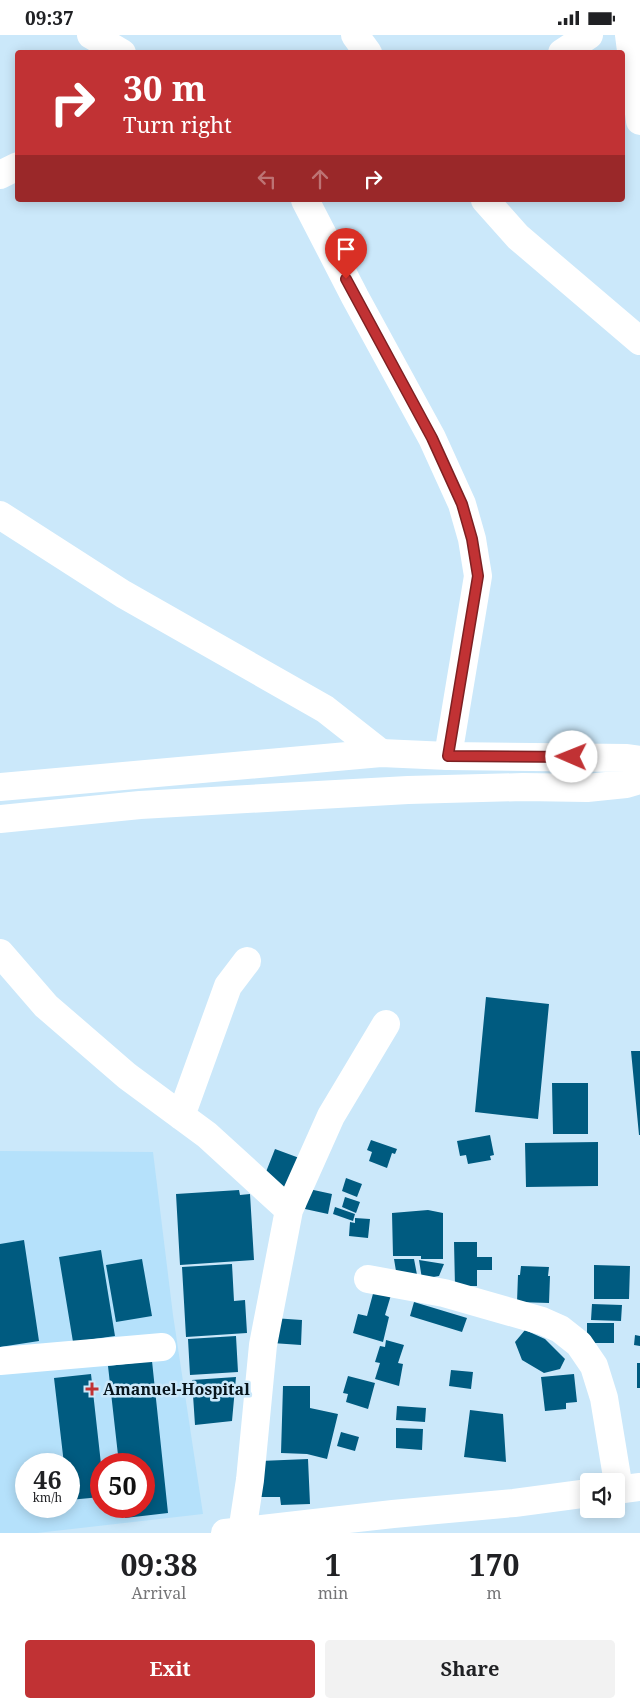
<!DOCTYPE html>
<html lang="en">
<head>
<meta charset="utf-8">
<style>
  body { margin:0; font-family:"Noto Serif",serif; background:#f2f2f2; color:#202124; height:100vh; display:flex; flex-direction:column; font-size:19px; white-space:nowrap }
  * { box-sizing:border-box; margin:0 }
  p { font-size:16px; color:#757577 }
  .icon { flex:none; width:28px; height:28px; fill:none; stroke:currentColor; stroke-width:2; stroke-linecap:round; stroke-linejoin:round }
  .map { position:relative; height:1498px; overflow:hidden }
  .side { display:flex; flex-direction:column; background:#fff; flex:1 }
  .side>* { flex:none }
  .banner { position:absolute; left:15px; top:15px; width:610px; height:152px; border-radius:5px; box-shadow:0 2px 12px #0003; background:#c13234; color:#fff; overflow:hidden }
  .buttons { position:absolute; left:580px; top:1438px; display:grid; gap:10px }
  .buttons a { display:grid; place-items:center; width:45px; height:45px; border-radius:5px; background:#fff; box-shadow:0 2px 12px #0003; font-size:25px }
  .speed { position:absolute; left:15px; top:1418px; display:flex; gap:10px; font-size:25px; font-weight:700; text-align:center }
  .speed>* { display:grid; place-content:center; width:65px; height:65px; border-radius:50%; background:#fff; box-shadow:0 2px 12px #0003; line-height:1 }
  .speed small { font-size:12px; font-weight:400 }
  .speed .limit { border:8px solid #d22; background:#fff; color:#111 }
  .pin { position:absolute; display:grid; place-items:center; width:42px; height:42px; color:#fff; margin:-51px -21px; border-radius:50% 50% 50% 0; rotate:-45deg; box-shadow:0 0 5px #0007 }
  .pin .icon { rotate:45deg }
  .me { position:absolute; width:55px; margin:-28px; rotate:271deg; stroke-linejoin:round; filter:drop-shadow(0 0 4px #0008) }
  .turn { display:flex; align-items:center; gap:18px; height:105px; padding:0 25px; font-size:22px }
  .turn .icon { width:65px; height:65px; stroke-width:2.5 }
  .turn b { display:block; font-size:35px; line-height:42px }
  .lanes { display:flex; align-items:center; height:48px; padding:0 25px; background:#0003; justify-content:center; gap:25px; direction:ltr }
  .lanes .off { opacity:.35 }
  .eta { display:flex; justify-content:space-evenly; align-items:center; height:85px; text-align:center }
  .eta b { font-size:30px; font-weight:700; line-height:35px }
  .button { display:flex; gap:10px; margin-top:auto; padding:10px 25px }
  .button a { flex:1; height:58px; border-radius:5px; background:#c13234; color:#fff; font-size:20px; font-weight:700; line-height:58px; text-align:center }
  .button a+a { background:#f2f2f2; color:#202124 }
  .status { display:flex; justify-content:space-between; align-items:center; height:35px; padding:0 25px; background:#fff; direction:ltr }
  .status svg { height:14px; fill:currentColor }
  .map>svg:first-child { display:block }
  .built { fill:#b5e1fb; fill-rule:evenodd }
  .building { fill:#005b80 }
  .lines { fill:none; stroke-linecap:round; stroke-linejoin:round }
  .minor { stroke:#fff; stroke-width:28 }
  .major { stroke:#fff; stroke-width:28 }
  .route-casing { stroke:#7d2022; stroke-width:12 }
  .route { stroke:#c13234; stroke-width:9 }
  .poi-dot { fill:#c13234; stroke:#cbe8fa; stroke-width:2 }
  .labels { text-anchor:middle; stroke-width:5; stroke-linejoin:round; paint-order:stroke }
  .poi-label { font-size:16px; font-weight:bold; fill:#07141b; stroke:#cbe8fa; text-anchor:start }
</style>
</head>
<body>
<div class="status"><b>09:37</b><svg viewBox="0 0 49 12"><path d="M0 12V9h3v3zM5 12V6h3v6zM10 12V3h3v9zM15 12V0h3v12zM26 1h20v11H26zM47 4h2v5h-2z"/></svg></div>
<div class="map">
<svg width="640" height="1498" viewBox="0 0 640 1498">
  <rect width="100%" height="100%" fill="#cbe8fa"/>
  <path class="built" d="M 0,1116 L 153,1117 L 173,1280 L 203,1479 L 37,1498 L 0,1498 ZM 26,1429 L 69,1429 L 69,1471 L 26,1471 ZM 101,1429 L 144,1429 L 144,1471 L 101,1471 Z"/>
  <path class="building" d="M 486,962 L 549,969 L 538,1084 L 475,1077 Z
    M 631,1016 L 640,1016 L 640,1100 L 639,1100 Z
    M 552,1048 L 588,1048 L 588,1099 L 553,1099 Z
    M 490,1100 L 494,1120 L 490,1121 L 491,1125 L 468,1129 L 466,1120 L 460,1121 L 457,1106 Z
    M 371,1105 L 397,1114 L 395,1119 L 392,1118 L 387,1133 L 369,1126 L 372,1117 L 367,1115 Z
    M 598,1107 L 598,1151 L 526,1152 L 525,1108 Z
    M 275,1114 L 302,1124 L 290,1158 L 262,1147 Z
    M 346,1143 L 362,1149 L 357,1162 L 342,1156 Z
    M 309,1154 L 332,1159 L 328,1179 L 305,1174 Z
    M 239,1155 L 240,1160 L 250,1159 L 254,1225 L 180,1230 L 176,1159 Z
    M 345,1162 L 360,1167 L 356,1178 L 342,1172 Z
    M 335,1172 L 355,1179 L 353,1186 L 333,1179 Z
    M 428,1175 L 443,1178 L 443,1224 L 421,1224 L 421,1221 L 393,1221 L 392,1178 Z
    M 355,1183 L 370,1184 L 368,1203 L 349,1201 L 350,1187 L 355,1188 Z
    M 24,1205 L 39,1306 L 0,1312 L 0,1209 Z
    M 454,1207 L 477,1207 L 477,1222 L 492,1222 L 492,1235 L 477,1235 L 477,1251 L 455,1251 Z
    M 101,1215 L 115,1301 L 73,1307 L 59,1222 Z
    M 142,1224 L 152,1281 L 116,1287 L 106,1230 Z
    M 394,1224 L 414,1224 L 418,1245 L 398,1248 Z
    M 419,1225 L 444,1229 L 439,1241 L 422,1244 Z
    M 232,1229 L 234,1266 L 245,1265 L 247,1298 L 186,1302 L 182,1232 Z
    M 594,1230 L 630,1231 L 629,1264 L 594,1264 Z
    M 521,1231 L 549,1232 L 548,1241 L 550,1241 L 549,1268 L 517,1267 L 518,1240 L 520,1240 Z
    M 374,1255 L 391,1260 L 385,1280 L 389,1282 L 383,1307 L 353,1298 L 358,1279 L 367,1281 Z
    M 414,1267 L 467,1283 L 462,1297 L 410,1281 Z
    M 592,1269 L 622,1270 L 621,1286 L 591,1285 Z
    M 273,1283 L 302,1285 L 301,1310 L 272,1308 Z
    M 587,1288 L 614,1288 L 614,1308 L 587,1308 Z
    M 525,1295 L 545,1304 L 565,1324 L 560,1334 L 544,1338 L 522,1325 L 515,1307 Z
    M 635,1300 L 640,1301 L 640,1311 L 634,1310 Z
    M 236,1301 L 238,1337 L 190,1340 L 188,1304 Z
    M 386,1305 L 404,1310 L 398,1328 L 403,1329 L 399,1351 L 375,1344 L 380,1328 L 375,1327 L 380,1311 L 385,1312 Z
    M 152,1326 L 168,1478 L 125,1483 L 124,1471 L 144,1471 L 144,1429 L 119,1429 L 108,1331 Z
    M 637,1328 L 640,1328 L 640,1353 L 637,1353 Z
    M 451,1335 L 473,1337 L 471,1354 L 449,1351 Z
    M 91,1339 L 101,1429 L 101,1462 L 69,1465 L 69,1429 L 64,1429 L 54,1343 Z
    M 574,1339 L 577,1367 L 566,1368 L 566,1374 L 545,1376 L 541,1342 Z
    M 348,1341 L 375,1348 L 368,1374 L 346,1367 L 348,1359 L 343,1358 Z
    M 236,1342 L 232,1386 L 195,1390 L 192,1345 Z
    M 283,1351 L 310,1351 L 310,1373 L 338,1379 L 327,1424 L 307,1419 L 281,1418 Z
    M 397,1371 L 426,1373 L 425,1387 L 396,1385 Z
    M 470,1375 L 503,1379 L 506,1427 L 464,1422 Z
    M 396,1393 L 423,1394 L 422,1415 L 396,1413 Z
    M 341,1397 L 359,1402 L 355,1416 L 337,1411 Z
    M 308,1424 L 310,1469 L 281,1470 L 280,1462 L 261,1462 L 260,1426 Z"/>
  <g class="lines">
    <path class="minor" d="M 91,0 L 122,18
      M 355,0 L 368,18
      M 629,0 L 640,86
      M 562,18 L 589,0
      M 0,140 L 18,131
      M 305,165 L 355,262 L 432,403 L 462,469 L 472,504 L 478,541 L 448,721
      M 485,165 L 518,202 L 640,306
      M 0,480 L 123,559 L 325,674 L 381,718
      M 0,918 L 46,971 L 127,1041 L 207,1100 L 289,1175 L 263,1310 L 250,1445 L 242,1497
      M 181,1081 L 228,951 L 247,926
      M 289,1175 L 331,1081 L 386,989
      M 368,1244 L 444,1258 L 542,1286 L 560,1294 L 579,1309 L 594,1331 L 604,1363 L 619,1454
      M 0,1326 L 162,1312"/>
    <path class="major" d="M 0,752 L 381,718 L 448,721 L 627,723 L 640,725
      M 0,784 L 140,770 L 408,755 L 523,752 L 587,753 L 626,749 L 640,745
      M 616,1455 L 640,1452
      M 225,1498 L 393,1479 L 514,1468 L 589,1458"/>
  </g>
  <g class="lines">
    <defs>
      <path id="route" d="M 346,244 L 432,403 L 462,469 L 472,504 L 478,541 L 448,721 L 572,722"/>
    </defs>
    <use href="#route" class="route-casing"/>
    <use href="#route" class="route"/>
  </g>
  <path class="poi-dot" d="M89.5 1346.5h5v5h5v5h-5v5h-5v-5h-5v-5h5z"/>
  <g class="labels">
    <g class="poi-label">
      <text x="103" y="1360">Amanuel-Hospital</text>
    </g>
  </g>
</svg>
<div class="buttons">
<a><svg class="icon" aria-label="sound" viewBox="0 0 24 24"><path d="M4 9h4l5-4v14l-5-4H4zM17 9q2 3 0 6"/></svg></a>
</div>
<div class="speed"><div>46<small>km/h</small></div><div class="limit">50</div></div>
<div class="pin" style="left:346px;top:244px;background:#d93025"><svg class="icon" aria-label="arrive" viewBox="0 0 24 24"><path d="M6 21V4h12l-3 4 3 4H6"/></svg></div>
<svg class="me" style="left:572px;top:722px" viewBox="-20 -20 40 40"><circle r="19" fill="#fff"/><path d="M0-13L10 11 0 6-10 11z" fill="#c13234"/></svg>
<div class="banner">
<div class="turn"><svg class="icon" aria-label="right" viewBox="0 0 24 24"><path d="M7 20v-9h11M14 6l5 5-5 5"/></svg><div><b>30 m</b>Turn right</div></div>
<div class="lanes"><svg class="icon off" aria-label="left" viewBox="0 0 24 24"><path d="M17 20v-9H6M10 6l-5 5 5 5"/></svg><svg class="icon off" aria-label="ahead" viewBox="0 0 24 24"><path d="M12 20V5M6 11l6-6 6 6"/></svg><svg class="icon" aria-label="right" viewBox="0 0 24 24"><path d="M7 20v-9h11M14 6l5 5-5 5"/></svg></div>
</div>
</div>
<section class="side">
<div class="eta">
<div><b>09:38</b><p>Arrival</p></div>
<div><b>1</b><p>min</p></div>
<div><b>170</b><p>m</p></div>
</div>
<div class="button"><a>Exit</a><a>Share</a></div>
</section>
</body>
</html>
